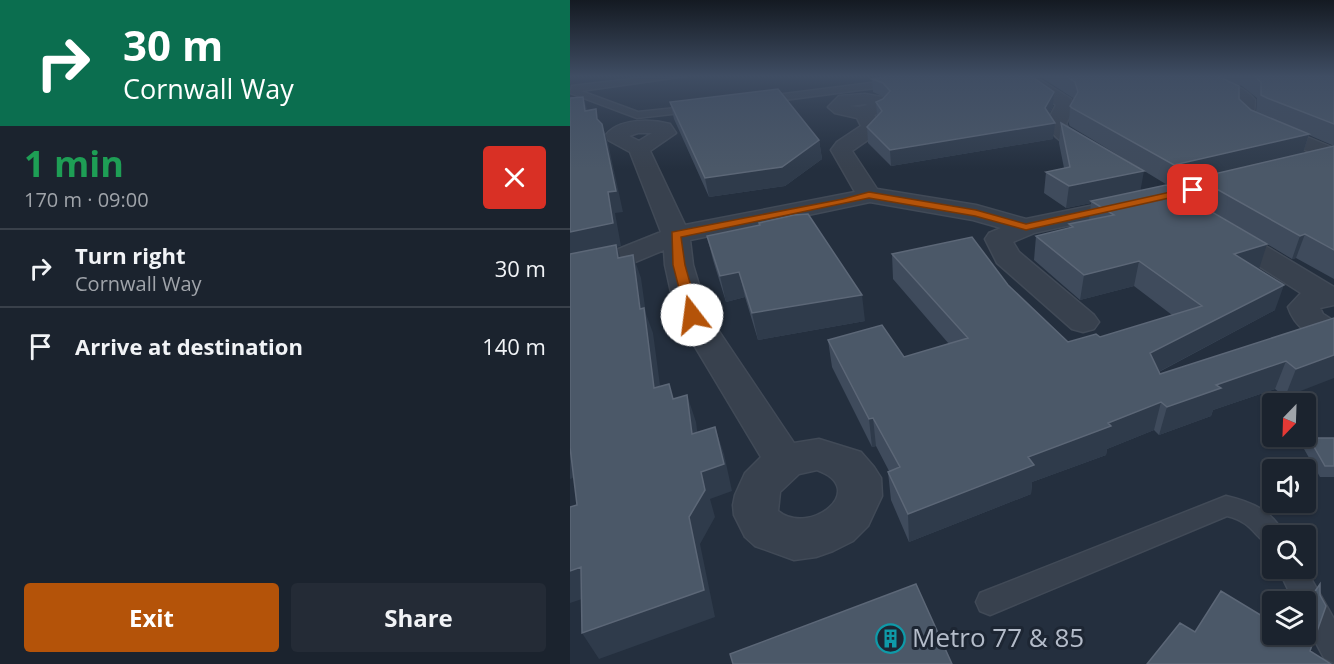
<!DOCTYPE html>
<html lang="en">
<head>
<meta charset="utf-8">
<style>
  body { margin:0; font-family:"Open Sans",sans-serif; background:#242b36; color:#f1f3f6; height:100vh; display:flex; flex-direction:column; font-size:22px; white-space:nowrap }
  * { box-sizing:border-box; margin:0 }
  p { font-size:20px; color:#a0a4aa }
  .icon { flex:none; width:33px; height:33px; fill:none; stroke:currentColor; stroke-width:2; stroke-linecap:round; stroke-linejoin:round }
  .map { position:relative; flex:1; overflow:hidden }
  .panel { display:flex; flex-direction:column; background:#1b232e; width:570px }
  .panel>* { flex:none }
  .banner { background:#0b6e4f; color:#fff; overflow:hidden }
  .needle { width:39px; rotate:203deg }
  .tools { position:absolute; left:692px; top:393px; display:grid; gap:12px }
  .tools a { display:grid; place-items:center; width:54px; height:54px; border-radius:6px; background:#1b232e; box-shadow:0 2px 4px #0004,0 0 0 2px #39404a; font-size:30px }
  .pin { position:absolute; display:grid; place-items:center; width:51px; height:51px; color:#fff; margin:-26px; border-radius:12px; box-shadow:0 3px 9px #0006 }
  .me { position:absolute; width:66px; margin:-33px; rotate:345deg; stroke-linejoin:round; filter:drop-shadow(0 0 4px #0008) }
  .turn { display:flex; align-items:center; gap:21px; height:126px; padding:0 24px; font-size:27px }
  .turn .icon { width:78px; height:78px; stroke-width:2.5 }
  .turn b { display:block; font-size:42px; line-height:51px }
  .round { display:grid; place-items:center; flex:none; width:63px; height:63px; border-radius:6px; background:#242b36 }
  .summary { display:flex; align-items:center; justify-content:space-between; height:102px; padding:0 24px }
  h1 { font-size:36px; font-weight:700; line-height:45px; color:#1e9e55 }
  .action { display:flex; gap:12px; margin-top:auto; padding:12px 24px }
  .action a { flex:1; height:69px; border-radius:6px; background:#b45309; color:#fff; font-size:24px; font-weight:700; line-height:69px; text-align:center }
  .action a+a { background:#242b36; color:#f1f3f6 }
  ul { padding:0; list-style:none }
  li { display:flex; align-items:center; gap:18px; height:78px; padding:0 24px; border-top:2px solid #39404a }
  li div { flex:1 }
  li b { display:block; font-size:22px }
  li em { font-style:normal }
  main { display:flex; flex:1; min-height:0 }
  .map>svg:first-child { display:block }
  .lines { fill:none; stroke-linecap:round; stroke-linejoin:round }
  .lane-casing { stroke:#414a57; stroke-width:3 }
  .street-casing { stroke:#414a57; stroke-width:3 }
  .lane { fill:#38414e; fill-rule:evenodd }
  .street { fill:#38414e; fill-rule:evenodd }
  .wall { fill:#3f4b5c; fill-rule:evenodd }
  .shaded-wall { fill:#2f3b4b }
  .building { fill:#4b5868; stroke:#5c6777; stroke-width:1.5 }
  .route { fill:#b45309; stroke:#753606; stroke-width:1.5 }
  .labels { text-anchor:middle; stroke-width:6; stroke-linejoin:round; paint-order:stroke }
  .near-poi-label { font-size:26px; fill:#b4bcc9; stroke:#1d2633; text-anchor:start }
</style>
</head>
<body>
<main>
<section class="panel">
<div class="banner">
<div class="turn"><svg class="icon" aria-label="right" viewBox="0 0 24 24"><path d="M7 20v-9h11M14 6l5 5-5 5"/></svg><div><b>30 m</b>Cornwall Way</div></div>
</div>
<div class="summary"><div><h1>1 min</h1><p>170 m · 09:00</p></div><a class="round" style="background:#d93025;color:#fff"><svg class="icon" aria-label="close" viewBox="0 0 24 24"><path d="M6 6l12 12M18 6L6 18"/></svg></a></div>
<ul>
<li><svg class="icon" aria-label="right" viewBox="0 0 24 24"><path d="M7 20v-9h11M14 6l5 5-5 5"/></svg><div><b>Turn right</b><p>Cornwall Way</p></div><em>30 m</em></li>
<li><svg class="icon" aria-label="arrive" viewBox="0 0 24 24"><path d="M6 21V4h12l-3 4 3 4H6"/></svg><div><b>Arrive at destination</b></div><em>140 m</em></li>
</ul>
<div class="action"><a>Exit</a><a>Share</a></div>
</section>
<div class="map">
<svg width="764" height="664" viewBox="0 0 764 664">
  <rect width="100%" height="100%" fill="#242f3e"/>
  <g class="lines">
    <defs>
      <path id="lane" d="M 87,76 L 116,76 L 11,91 L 68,112 L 125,106 L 128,107 L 128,111 L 67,118 L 0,93 L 2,86 Z
        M 325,80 L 328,81 L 328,85 L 191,103 L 186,100 L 191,97 Z
        M 656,496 C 682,502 703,511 715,536 L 702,536 L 702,546 C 685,540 684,522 657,516 L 420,615 L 410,611 L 406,602 L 410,593 Z
        M 708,568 L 735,568 L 764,619 L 764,663 L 754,658 L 735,622 L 735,602 L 724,602 Z"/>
      <path id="street" d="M 444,76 L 464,76 L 501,99 L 504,108 L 496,124 L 498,128 L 536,151 L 540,155 L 536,159 C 519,164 484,140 476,124 L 486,105 Z
        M 615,76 C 637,76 670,81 685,100 L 684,113 L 691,118 L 764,148 L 764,162 L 677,126 L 666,115 L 667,102 Z
        M 295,94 L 312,97 L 319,105 L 312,112 L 304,115 L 311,126 L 302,137 L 282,151 L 307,189 L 406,205 L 456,219 L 574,195 L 666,172 L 674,174 L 677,179 L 674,184 L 574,209 L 464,233 L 443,242 L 449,252 L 524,315 L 529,322 L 524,329 L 513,332 L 502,329 L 427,263 L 415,239 L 419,233 L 431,228 L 403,220 L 300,202 L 120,240 L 123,265 L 138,315 L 224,443 L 249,439 L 291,452 L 304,467 L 311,478 L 312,496 L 298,526 L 283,541 L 263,551 L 246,557 L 224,560 L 185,546 L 175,537 L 164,515 L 163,505 L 165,495 L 175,473 L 191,457 L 106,315 L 95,265 L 94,250 L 58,265 L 0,277 L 0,259 L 41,252 L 91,232 L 60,152 L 38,140 L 35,136 C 48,118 81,119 100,124 L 106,133 L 80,151 L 115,225 L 285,192 L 261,150 L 267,142 L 291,126 L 287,118 L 265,113 L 258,107 L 269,96 ZM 295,104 L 298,105 L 289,107 L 279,106 ZM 68,133 L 82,133 L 69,141 L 59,136 ZM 247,470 C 300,489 240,537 208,511 L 210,492 L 229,474 Z
        M 655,225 L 664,227 L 764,287 L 764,305 L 750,308 L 753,314 L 764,321 L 764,344 C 743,339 725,328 718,307 L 731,293 L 646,239 L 642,233 L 646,227 Z"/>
    </defs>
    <use href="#lane" class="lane-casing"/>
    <use href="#street" class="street-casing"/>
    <use href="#lane" class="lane"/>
    <use href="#street" class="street"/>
  </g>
  <path class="wall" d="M 469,76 L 764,76 L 764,146 L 739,135 L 733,153 L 764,146 L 764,279 L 726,258 L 722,259 L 622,199 L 626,179 L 599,186 L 500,126 L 499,124 L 500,106 L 504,100 L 503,98 ZM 659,82 L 672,86 L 687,98 L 686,112 L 681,110 L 669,99 Z
    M 302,79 L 483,106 L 479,114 L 483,139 L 321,166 L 298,143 L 297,127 L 307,116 L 306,102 L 313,99 L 314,97 L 303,92 Z
    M 100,102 L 249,140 L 252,159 L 215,186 L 139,197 L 104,119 Z
    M 491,123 L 571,190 L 688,269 L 705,310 L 589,372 L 590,374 L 764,318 L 715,397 L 705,389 L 643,410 L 641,416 L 589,435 L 584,430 L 537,449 L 536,455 L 462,482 L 461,494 L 339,542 L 321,500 L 318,472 L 319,471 L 306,446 L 302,447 L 262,367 L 258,340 L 334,357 L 379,344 L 323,279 L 322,254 L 438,285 L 498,342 L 530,337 L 602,315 L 564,286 L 510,300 L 464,260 L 466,236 L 499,228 L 499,224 L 519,220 L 521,203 L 496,208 L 474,193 L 476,172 L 494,168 L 489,143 Z
    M 137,236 L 295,321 L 188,340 L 175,297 L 156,302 L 143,260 Z
    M 739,438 L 764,438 L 764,477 L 750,477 L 734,449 Z"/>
  <path class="shaded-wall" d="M 484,92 L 483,106 L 474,123 L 475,108 Z
    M 13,97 L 19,114 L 15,111 Z
    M 485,123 L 483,139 L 321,166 L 320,150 Z
    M 32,124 L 38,143 L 53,212 L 45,213 L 51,246 L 47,247 L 54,268 L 0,257 L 0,232 Z
    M 739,134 L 733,153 L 627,178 L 626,179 L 599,186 L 604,165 Z
    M 249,140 L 252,159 L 215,186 L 139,197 L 135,178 Z
    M 574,171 L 570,193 L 521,201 L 521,203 L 496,208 L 499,186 Z
    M 735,234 L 726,258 L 722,259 L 730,236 Z
    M 697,244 L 689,269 L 664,254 Z
    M 63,255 L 71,278 L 76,314 L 83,333 L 94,415 L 84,388 L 70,309 Z
    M 569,261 L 564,286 L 510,300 L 514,275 Z
    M 169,272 L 175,297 L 156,302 L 150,276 Z
    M 714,285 L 705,310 L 573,380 L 580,353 Z
    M 292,295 L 295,321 L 188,340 L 182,313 Z
    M 764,355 L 764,378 L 715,397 L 726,369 Z
    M 716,361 L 705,389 L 643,410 L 641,416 L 589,435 L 597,407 L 646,385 Z
    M 117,395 L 126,422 L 131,461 L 122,434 Z
    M 591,402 L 584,430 L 537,449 L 536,455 L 462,482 L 461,494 L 339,542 L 338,514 L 458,457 L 538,423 Z
    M 303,418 L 306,446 L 302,447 L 299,419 Z
    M 145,427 L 154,454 L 162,491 L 140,499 L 145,517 L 130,544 L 145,617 L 29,659 L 12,633 L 119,517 L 131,472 Z
    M 0,447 L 14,474 L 0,479 Z
    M 11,567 L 27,594 L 0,603 L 0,571 Z"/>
  <path class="building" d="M 320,76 L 461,76 L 484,92 L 475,108 L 485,123 L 320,150 L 297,127 L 312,111 L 306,102 L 313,99 L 320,91 L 313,83 L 302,79 Z
    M 496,76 L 647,76 L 669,86 L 669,99 L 681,110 L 739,134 L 604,165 L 502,108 L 500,106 L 508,92 L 505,82 Z
    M 684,76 L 764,76 L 764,124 L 697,98 L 691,95 L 691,82 Z
    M 208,89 L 249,140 L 212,167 L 135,178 L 100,102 Z
    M 13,97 L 15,111 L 26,109 L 27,119 L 32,124 L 46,191 L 38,192 L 43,223 L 0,232 L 0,98 Z
    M 491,123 L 574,171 L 499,186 L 476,172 L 500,167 Z
    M 764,146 L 764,250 L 735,234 L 730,236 L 627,178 Z
    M 596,185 L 697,244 L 664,254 L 714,285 L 580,353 L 590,374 L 764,318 L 764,355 L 726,369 L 716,361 L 646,385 L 651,388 L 597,407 L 591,402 L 538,423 L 541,426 L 458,457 L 464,465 L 338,514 L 318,472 L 330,467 L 303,418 L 299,419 L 258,340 L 312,325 L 334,357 L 398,338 L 322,254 L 402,237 L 438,285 L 498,342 L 526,334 L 530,337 L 632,306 L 569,261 L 514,275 L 466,236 L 503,227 L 499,224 L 544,215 L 521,201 Z
    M 238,214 L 292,295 L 182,313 L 169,272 L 150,276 L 137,236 L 190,225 L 189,223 L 224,215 Z
    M 46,245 L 48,258 L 63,255 L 70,309 L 74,308 L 84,388 L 99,384 L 103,399 L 117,395 L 122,434 L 145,427 L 154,464 L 131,472 L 135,490 L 119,517 L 134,590 L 12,633 L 11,567 L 0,571 L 0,507 L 7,505 L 0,447 L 0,254 Z
    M 739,438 L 764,438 L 764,466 L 755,466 Z
    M 346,584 L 382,664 L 163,664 L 160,654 Z
    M 750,584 L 750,595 L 756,606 L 740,651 L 761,664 L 577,664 L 610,623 L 625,632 L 651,591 L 702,622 L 702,634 L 735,634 L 735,606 Z"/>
  <linearGradient id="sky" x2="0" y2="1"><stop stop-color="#141a22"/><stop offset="0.45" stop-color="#3f4d63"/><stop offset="1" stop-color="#3f4d63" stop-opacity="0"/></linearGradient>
  <rect width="764" height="169" fill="url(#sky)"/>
  <path class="route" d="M 623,187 L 628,190 L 626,192 L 456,230 L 405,216 L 299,198 L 111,237 L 115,265 L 129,315 L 122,319 L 116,315 L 103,265 L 102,232 L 273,199 L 299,192 L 406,210 L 456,224 Z"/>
  <defs>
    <symbol id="building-ring" viewBox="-11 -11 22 22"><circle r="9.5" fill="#1d2633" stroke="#0f9aa8" stroke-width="1.5"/><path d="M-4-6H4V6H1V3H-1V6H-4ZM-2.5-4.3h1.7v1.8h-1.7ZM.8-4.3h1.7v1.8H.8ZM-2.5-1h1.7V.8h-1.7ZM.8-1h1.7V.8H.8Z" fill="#0f9aa8"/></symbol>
  </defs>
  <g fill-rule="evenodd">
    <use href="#building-ring" x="304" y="622" width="33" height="33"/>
  </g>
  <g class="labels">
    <g class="near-poi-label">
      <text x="342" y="647">Metro 77 &amp; 85</text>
    </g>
  </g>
</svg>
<div class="tools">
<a><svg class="needle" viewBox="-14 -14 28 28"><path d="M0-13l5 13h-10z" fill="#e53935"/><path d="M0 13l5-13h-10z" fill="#a0a4aa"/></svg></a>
<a><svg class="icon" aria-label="sound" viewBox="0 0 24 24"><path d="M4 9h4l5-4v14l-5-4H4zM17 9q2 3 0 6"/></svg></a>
<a><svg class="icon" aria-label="search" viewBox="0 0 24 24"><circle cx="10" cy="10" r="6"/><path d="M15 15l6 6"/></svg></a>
<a><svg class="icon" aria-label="layers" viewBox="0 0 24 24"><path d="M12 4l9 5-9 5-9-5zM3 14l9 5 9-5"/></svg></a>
</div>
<div class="pin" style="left:623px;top:190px;background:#d93025"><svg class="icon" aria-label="arrive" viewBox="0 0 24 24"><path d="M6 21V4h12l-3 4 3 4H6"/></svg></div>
<svg class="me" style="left:122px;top:315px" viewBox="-20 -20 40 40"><circle r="19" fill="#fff"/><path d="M0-13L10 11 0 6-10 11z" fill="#b45309"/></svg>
</div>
</main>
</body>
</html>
